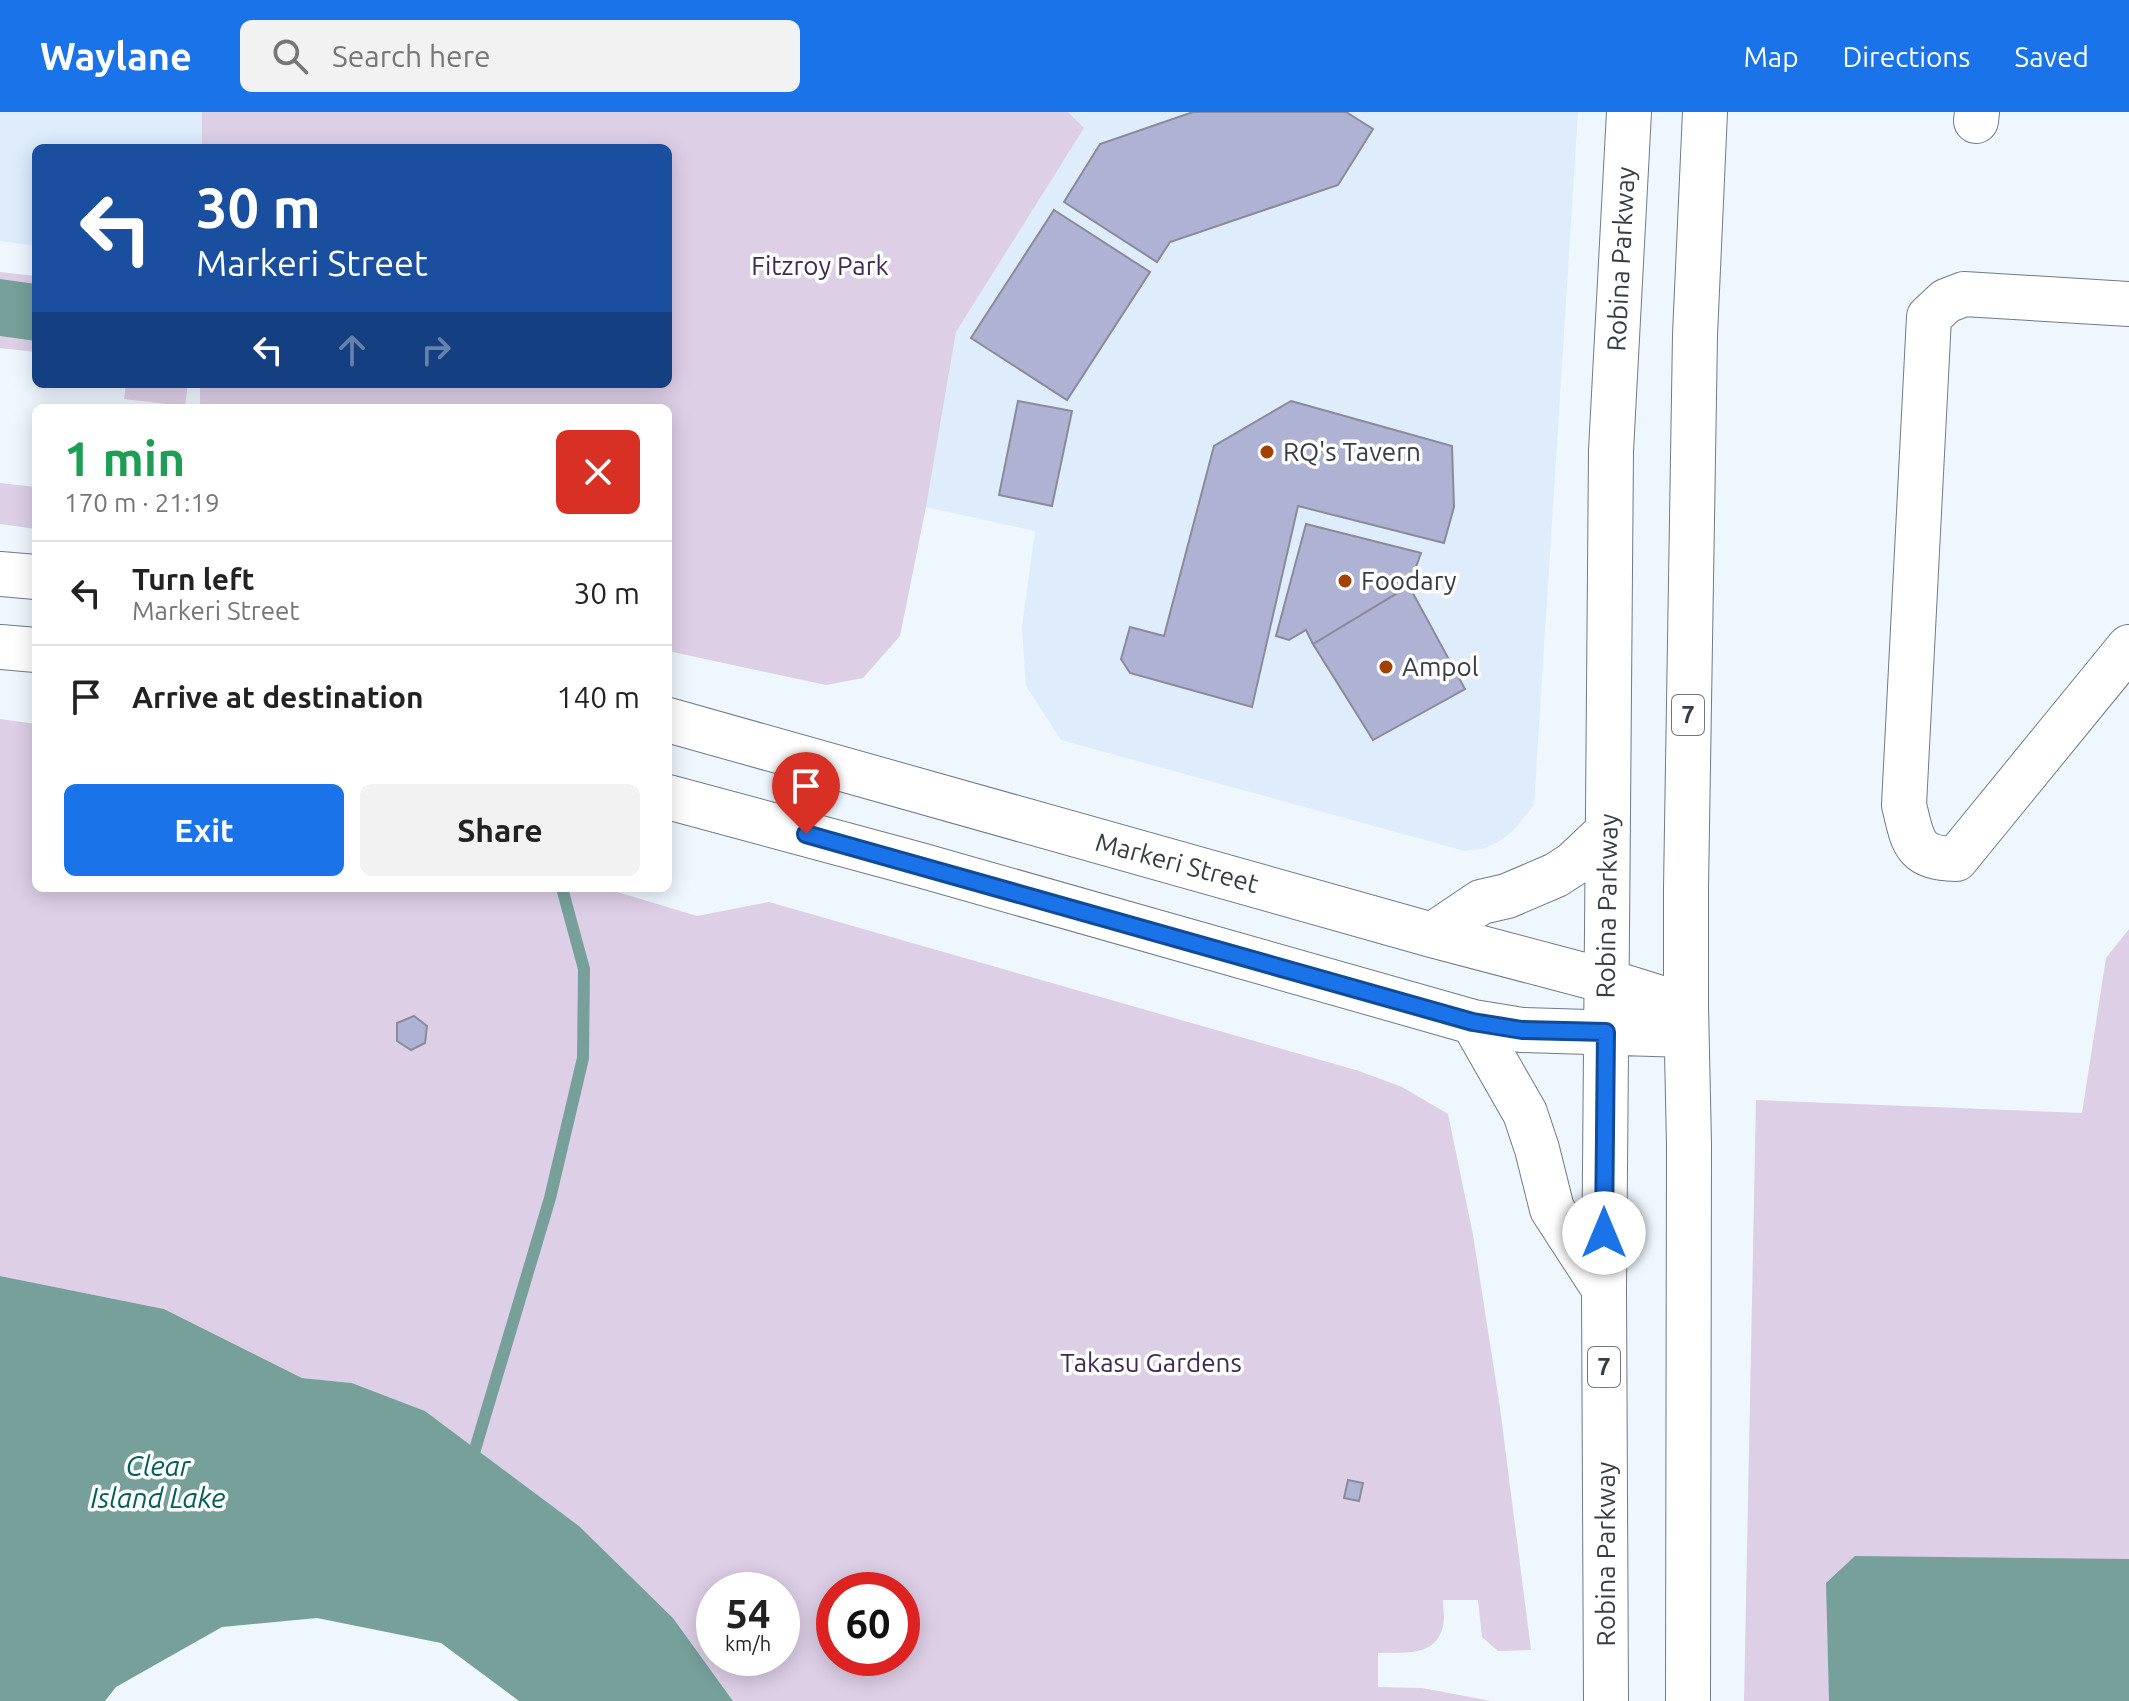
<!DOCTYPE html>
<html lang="en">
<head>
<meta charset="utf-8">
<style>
  body { margin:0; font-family:Ubuntu,sans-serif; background:#f2f2f2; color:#222; height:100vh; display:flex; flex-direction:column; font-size:30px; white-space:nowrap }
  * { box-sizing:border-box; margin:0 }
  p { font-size:26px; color:#767676 }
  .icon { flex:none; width:44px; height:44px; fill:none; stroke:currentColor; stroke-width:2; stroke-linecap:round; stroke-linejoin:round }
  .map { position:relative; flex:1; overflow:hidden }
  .panel { position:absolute; left:32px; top:292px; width:640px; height:488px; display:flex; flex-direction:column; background:#fff; border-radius:12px; box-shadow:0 4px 20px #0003 }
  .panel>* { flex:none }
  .guide { position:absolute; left:32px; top:32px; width:640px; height:244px; border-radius:12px; box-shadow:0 4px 20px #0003; background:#1a4fa0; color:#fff; overflow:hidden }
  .speed { position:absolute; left:696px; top:1460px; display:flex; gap:16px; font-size:40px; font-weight:700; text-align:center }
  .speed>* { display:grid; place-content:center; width:104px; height:104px; border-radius:50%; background:#fff; box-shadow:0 4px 20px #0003; line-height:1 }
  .speed small { font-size:20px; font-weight:400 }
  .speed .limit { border:12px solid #d22; background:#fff; color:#111 }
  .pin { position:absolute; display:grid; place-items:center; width:68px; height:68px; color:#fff; margin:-82px -34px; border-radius:50% 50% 50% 0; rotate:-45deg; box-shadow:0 0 8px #0007 }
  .pin .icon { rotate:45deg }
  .me { position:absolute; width:88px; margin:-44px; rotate:0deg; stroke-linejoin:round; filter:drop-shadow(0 0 6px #0008) }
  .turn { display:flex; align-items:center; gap:28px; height:168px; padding:0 32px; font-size:36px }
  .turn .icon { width:104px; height:104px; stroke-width:2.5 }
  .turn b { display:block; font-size:56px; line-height:68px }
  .lanes { display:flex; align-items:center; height:76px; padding:0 32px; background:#0003; justify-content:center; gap:40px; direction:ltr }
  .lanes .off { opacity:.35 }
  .round { display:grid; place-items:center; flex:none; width:84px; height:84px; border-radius:12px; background:#f2f2f2 }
  .overview { display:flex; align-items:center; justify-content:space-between; height:136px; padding:0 32px }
  h1 { font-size:48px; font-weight:700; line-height:60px; color:#1e9e55 }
  .primary-button { display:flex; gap:16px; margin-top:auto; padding:16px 32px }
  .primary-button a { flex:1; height:92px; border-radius:12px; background:#1a73e8; color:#fff; font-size:32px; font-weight:700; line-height:92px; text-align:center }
  .primary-button a+a { background:#f2f2f2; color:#222 }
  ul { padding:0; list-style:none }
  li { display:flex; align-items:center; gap:24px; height:104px; padding:0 32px; border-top:2px solid #e0e0e0 }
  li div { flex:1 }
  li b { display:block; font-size:30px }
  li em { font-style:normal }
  header { display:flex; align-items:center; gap:48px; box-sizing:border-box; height:112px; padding:0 40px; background:#1a73e8; color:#fff }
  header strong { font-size:38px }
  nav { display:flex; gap:44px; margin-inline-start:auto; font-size:28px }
  .search { width:560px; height:72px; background:#f2f2f2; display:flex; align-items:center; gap:20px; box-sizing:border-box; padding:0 28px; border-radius:12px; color:#767676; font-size:30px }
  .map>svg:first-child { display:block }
  .built { fill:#deecfc }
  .green { fill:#ddcfe6; fill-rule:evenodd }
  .water { fill:#77a09b }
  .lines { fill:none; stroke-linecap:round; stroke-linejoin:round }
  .stream { stroke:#77a09b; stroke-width:12 }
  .building { fill:#afb3d3; stroke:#898b9b; stroke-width:2 }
  .minor-casing { stroke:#6f7b87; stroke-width:46 }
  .major-casing { stroke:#6f7b87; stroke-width:46 }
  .minor { stroke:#fff; stroke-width:44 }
  .major { stroke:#fff; stroke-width:44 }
  .route-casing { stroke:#114b97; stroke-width:20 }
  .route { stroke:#1a73e8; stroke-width:14 }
  .poi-dot { fill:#a34100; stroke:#fff; stroke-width:3 }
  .labels { text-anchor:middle; stroke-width:7; stroke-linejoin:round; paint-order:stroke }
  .shield { fill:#fff; stroke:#73777b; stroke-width:2 }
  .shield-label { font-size:24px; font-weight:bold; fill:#373d42 }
  .street-label { font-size:26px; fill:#373d42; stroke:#fff }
  .park-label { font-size:26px; fill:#422951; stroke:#fff }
  .poi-label { font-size:26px; fill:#373d42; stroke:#fff; text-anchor:start }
  .water-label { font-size:28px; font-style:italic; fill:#025e58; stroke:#fff }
</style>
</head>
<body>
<header>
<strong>Waylane</strong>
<div class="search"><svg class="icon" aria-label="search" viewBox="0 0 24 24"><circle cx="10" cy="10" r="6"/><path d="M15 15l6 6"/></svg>Search here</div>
<nav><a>Map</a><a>Directions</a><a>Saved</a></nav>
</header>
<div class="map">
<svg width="2129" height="1589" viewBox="0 0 2129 1589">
  <rect width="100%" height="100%" fill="#eef6fe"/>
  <path class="built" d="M 0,0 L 202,0 L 202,36 L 36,36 L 36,134 L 0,129 Z
    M 1068,0 L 1578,0 L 1534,693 L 1512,720 L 1498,730 L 1482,737 L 1465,739 L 1061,628 L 1026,574 L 1022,515 L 1035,419 L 926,395 L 956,220 L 1084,16 Z"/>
  <path class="green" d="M 202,0 L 1068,0 L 1084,16 L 956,220 L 926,395 L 900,524 L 863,566 L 826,573 L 668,539 L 668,296 L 200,296 L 200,272 L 668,272 L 668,36 L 202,36 Z
    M 0,160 L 36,164 L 36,240 L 0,236 Z
    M 126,272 L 188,272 L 185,294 L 124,287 Z
    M 0,371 L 36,375 L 36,417 L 0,412 Z
    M 0,607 L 36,612 L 36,776 L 604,776 L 697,804 L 769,790 L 1359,959 L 1402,975 L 1448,1002 L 1473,1123 L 1500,1296 L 1531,1538 L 1498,1539 L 1482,1525 L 1478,1488 L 1443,1488 C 1443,1496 1445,1506 1443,1514 C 1436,1546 1403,1540 1378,1541 L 1378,1575 L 1422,1576 L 1491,1589 L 733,1589 L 673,1506 L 579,1414 L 425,1299 L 352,1271 L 302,1266 L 164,1197 L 0,1164 ZM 714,1478 L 782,1478 L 782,1546 L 714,1546 ZM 834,1478 L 902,1478 L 902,1546 L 834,1546 Z
    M 2129,817 L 2129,1589 L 1744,1589 L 1756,988 L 2082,1001 L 2106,846 Z"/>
  <path class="water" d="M 0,167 L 36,172 L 36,229 L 0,224 Z
    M 0,1164 L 164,1197 L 302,1266 L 352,1271 L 425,1299 L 579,1414 L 673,1506 L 733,1589 L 519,1589 L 441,1531 L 317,1506 L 222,1515 L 116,1575 L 105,1589 L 0,1589 Z
    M 1855,1444 L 2129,1447 L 2129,1589 L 1829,1589 L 1826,1471 Z"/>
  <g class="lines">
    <path class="stream" d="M 471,1351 L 550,1086 L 583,946 L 584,857 L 562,776"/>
  </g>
  <path class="building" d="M 1193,0 L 1346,0 L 1373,17 L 1338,73 L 1170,130 L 1157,150 L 1064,90 L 1100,32 Z
    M 1054,98 L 1150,160 L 1067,288 L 971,226 Z
    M 1018,289 L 1072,299 L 1052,394 L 999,383 Z
    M 1291,289 L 1452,334 L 1454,395 L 1444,431 L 1298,394 L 1252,595 L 1130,561 L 1121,547 L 1130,515 L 1164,524 L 1214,334 Z
    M 1306,412 L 1421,441 L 1409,474 L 1313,532 L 1306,518 L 1289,528 L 1276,524 Z
    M 1409,474 L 1465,577 L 1373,628 L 1313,532 Z
    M 414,904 L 427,914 L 425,931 L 411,938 L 397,929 L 397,911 Z
    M 1348,1368 L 1363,1371 L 1359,1389 L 1344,1386 Z"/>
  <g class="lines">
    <defs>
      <path id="minor" d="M 1976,9 L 1977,0
        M 2129,192 L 1964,182 L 1946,189 L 1929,205 L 1904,693 C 1913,730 1913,746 1956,747 L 2129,535"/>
      <path id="major" d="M 0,462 L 36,465
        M 0,535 L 36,538
        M 668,608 L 1432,823 L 1606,869 L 1686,894
        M 668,685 L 920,753 L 1473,910 L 1522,918 L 1686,923
        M 1432,823 L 1481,790 L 1507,784 L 1556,763 L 1573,752 L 1608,719
        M 1473,910 L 1525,1001 L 1537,1037 L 1552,1097 L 1604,1177
        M 1606,1589 L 1604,1177 L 1611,339 L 1629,0
        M 1688,1589 L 1689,1032 L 1686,894 L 1686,776 L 1695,223 L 1705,0"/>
    </defs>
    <use href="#minor" class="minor-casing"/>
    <use href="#major" class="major-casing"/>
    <use href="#minor" class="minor"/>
    <use href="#major" class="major"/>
  </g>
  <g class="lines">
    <defs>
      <path id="route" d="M 806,722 L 1473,910 L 1522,918 L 1606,920 L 1604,1121"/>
    </defs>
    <use href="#route" class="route-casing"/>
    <use href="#route" class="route"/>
  </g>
  <g class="poi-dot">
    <circle cx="1267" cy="340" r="8"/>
    <circle cx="1345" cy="469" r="8"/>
    <circle cx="1386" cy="555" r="8"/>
  </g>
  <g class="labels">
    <g class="shield">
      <rect x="1672" y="583" width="32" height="40" rx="6"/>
      <rect x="1588" y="1235" width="32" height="40" rx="6"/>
    </g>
    <g class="shield-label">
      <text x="1688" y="611">7</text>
      <text x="1604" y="1263">7</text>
    </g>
    <g class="street-label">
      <text transform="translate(1621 147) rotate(-87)" y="9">Robina Parkway</text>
      <text transform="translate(1177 751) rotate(15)" y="9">Markeri Street</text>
      <text transform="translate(1607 794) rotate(-89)" y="9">Robina Parkway</text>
      <text transform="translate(1606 1442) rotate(-90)" y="9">Robina Parkway</text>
    </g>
    <g class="park-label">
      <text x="820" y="163">Fitzroy Park</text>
      <text x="1151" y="1260">Takasu Gardens</text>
    </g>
    <g class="poi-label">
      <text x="1283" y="349">RQ's Tavern</text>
      <text x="1361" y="478">Foodary</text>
      <text x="1402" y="564">Ampol</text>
    </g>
    <g class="water-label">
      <text x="158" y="1364">Clear<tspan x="158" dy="32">Island Lake</tspan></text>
    </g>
  </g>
</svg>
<div class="speed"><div>54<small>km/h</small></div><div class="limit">60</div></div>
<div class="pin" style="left:806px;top:722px;background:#d93025"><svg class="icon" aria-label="arrive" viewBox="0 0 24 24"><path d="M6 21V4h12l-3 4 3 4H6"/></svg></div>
<svg class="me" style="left:1604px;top:1121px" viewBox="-20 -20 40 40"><circle r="19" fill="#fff"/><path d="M0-13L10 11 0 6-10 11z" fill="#1a73e8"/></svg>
<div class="guide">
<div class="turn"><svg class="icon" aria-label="left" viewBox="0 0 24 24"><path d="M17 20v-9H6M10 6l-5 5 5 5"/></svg><div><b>30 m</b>Markeri Street</div></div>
<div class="lanes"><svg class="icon" aria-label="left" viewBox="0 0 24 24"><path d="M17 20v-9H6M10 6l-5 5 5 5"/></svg><svg class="icon off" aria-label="ahead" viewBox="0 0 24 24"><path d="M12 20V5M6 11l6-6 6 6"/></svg><svg class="icon off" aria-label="right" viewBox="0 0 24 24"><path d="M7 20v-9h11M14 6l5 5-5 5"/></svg></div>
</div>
<section class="panel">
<div class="overview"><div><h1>1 min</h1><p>170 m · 21:19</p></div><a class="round" style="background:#d93025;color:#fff"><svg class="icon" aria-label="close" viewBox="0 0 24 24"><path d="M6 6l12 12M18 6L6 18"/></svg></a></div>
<ul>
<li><svg class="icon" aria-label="left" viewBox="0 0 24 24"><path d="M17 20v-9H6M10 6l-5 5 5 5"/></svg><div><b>Turn left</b><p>Markeri Street</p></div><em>30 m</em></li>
<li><svg class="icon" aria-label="arrive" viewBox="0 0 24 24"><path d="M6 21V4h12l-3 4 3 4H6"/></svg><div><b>Arrive at destination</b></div><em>140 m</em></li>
</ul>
<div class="primary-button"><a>Exit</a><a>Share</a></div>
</section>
</div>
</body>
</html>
